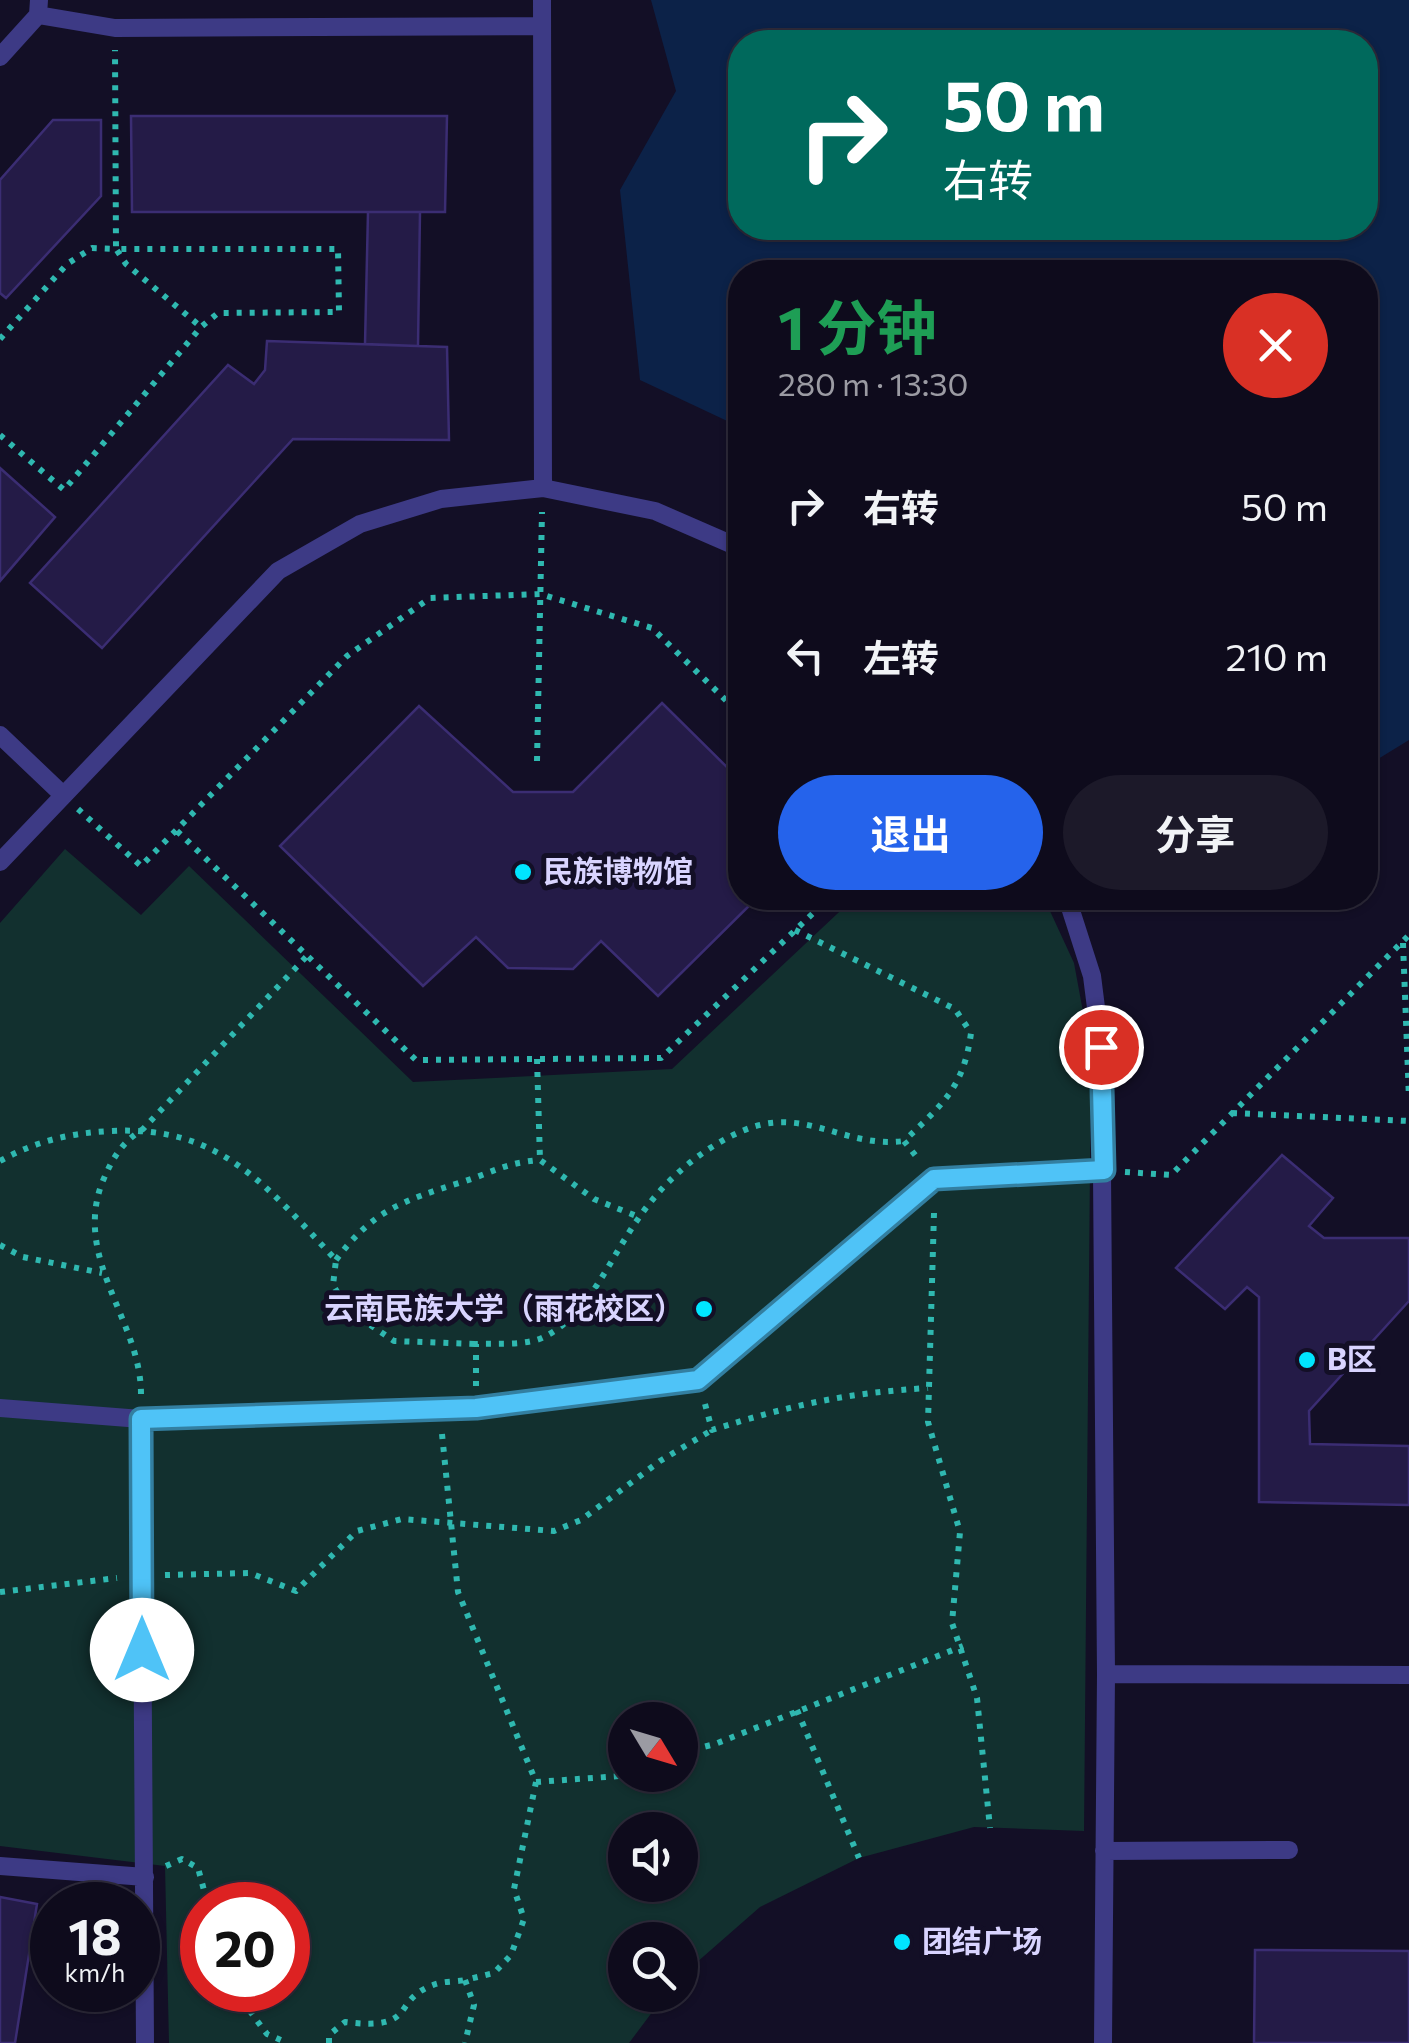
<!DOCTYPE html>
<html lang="zh">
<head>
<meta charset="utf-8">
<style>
  body { margin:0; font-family:Commissioner,"Noto Sans SC",sans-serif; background:#1c1929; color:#f1f3f6; height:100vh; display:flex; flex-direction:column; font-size:38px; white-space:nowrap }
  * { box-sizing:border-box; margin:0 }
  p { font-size:32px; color:#9b9ba3 }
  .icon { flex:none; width:55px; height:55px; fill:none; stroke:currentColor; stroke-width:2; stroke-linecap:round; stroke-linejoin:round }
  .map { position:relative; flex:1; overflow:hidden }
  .details { position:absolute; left:728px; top:260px; width:650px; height:650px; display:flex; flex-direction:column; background:#0e0b1c; border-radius:40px; box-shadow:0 2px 8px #0004,0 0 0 2px #2e2b3b }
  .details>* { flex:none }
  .banner { position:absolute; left:728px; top:30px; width:650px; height:210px; border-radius:40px; box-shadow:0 2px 8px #0004,0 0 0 2px #2e2b3b; background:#00695c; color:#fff; overflow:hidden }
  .needle { width:65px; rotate:128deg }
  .tools { position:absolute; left:608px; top:1702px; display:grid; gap:20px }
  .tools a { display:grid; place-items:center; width:90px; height:90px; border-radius:50%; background:#0e0b1c; box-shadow:0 2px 8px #0004,0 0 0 2px #2e2b3b; font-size:50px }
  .speed { position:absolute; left:30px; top:1882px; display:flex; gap:20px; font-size:50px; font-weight:700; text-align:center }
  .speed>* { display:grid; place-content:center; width:130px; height:130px; border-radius:50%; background:#0e0b1c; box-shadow:0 2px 8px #0004,0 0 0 2px #2e2b3b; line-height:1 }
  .speed small { font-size:25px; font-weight:400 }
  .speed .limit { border:15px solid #d22; background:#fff; color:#111 }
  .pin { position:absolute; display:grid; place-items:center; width:85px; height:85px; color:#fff; margin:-42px; border:5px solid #fff; border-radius:50%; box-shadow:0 2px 10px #0007 }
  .me { position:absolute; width:110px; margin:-55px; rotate:0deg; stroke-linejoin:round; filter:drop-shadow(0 0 8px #0008) }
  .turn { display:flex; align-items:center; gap:35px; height:210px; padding:0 50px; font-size:45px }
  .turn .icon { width:130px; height:130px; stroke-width:2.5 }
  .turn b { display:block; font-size:70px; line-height:85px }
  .round { display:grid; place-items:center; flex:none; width:105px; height:105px; border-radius:52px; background:#1c1929 }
  .headline { display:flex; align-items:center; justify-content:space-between; height:170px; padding:0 50px }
  h1 { font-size:60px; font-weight:700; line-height:75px; color:#1e9e55 }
  .cta { display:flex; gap:20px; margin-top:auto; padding:20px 50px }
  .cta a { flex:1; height:115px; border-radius:60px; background:#2563eb; color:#fff; font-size:40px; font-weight:700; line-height:115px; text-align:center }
  .cta a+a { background:#1c1929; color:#f1f3f6 }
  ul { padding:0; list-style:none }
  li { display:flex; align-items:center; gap:30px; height:150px; padding:0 50px }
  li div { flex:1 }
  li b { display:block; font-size:38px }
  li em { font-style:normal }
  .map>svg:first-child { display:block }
  .green { fill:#12302f; fill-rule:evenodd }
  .water { fill:#0c2248; fill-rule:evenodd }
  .building { fill:#241b47; stroke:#3b2d73; stroke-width:2.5 }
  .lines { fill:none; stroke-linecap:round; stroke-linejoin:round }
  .path { stroke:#2fb8b0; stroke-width:6; stroke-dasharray:5 8; stroke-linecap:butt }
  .lane { stroke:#3d3a85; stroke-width:18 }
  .route-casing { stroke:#337fa1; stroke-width:25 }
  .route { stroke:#4fc3f7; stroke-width:18 }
  .poi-dot { fill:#00e5ff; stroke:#130f26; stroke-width:4 }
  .labels { text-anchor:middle; stroke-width:10; stroke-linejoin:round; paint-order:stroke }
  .poi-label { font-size:30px; font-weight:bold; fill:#d9d4ff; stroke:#130f26; text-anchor:start }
</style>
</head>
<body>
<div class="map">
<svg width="1409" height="2043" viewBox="0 0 1409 2043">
  <rect width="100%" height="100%" fill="#130f26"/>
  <path class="green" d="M 65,849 L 141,915 L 189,866 L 413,1082 L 672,1069 L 854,898 L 1044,898 L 1074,963 L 1091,1055 L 1084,1831 L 974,1827 L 859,1858 L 760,1907 L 680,1977 L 680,1940 L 625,1940 L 625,1995 L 665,1995 L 629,2043 L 169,2043 L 165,1866 L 0,1846 L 0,923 ZM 625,1720 L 680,1720 L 680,1775 L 625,1775 ZM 625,1830 L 680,1830 L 680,1885 L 625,1885 ZM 202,1905 L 288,1905 L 288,1990 L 202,1990 Z"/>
  <path class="water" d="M 651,0 L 1409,0 L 1409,740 L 1365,767 L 1365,272 L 740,272 L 740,427 L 640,380 L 620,190 L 676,91 ZM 740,42 L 1365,42 L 1365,228 L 740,228 Z"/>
  <path class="building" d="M 131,116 L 447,116 L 445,212 L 132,212 Z
    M 53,120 L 101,120 L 101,196 L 6,298 L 0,293 L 0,180 Z
    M 368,212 L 420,212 L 418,346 L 365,344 Z
    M 267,341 L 447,347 L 449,440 L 293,439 L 102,648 L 30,583 L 228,365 L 254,384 L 265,370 Z
    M 0,468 L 55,517 L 0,581 Z
    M 662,703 L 740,780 L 740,898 L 757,898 L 658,996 L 601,941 L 573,969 L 508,968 L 476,937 L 423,986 L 280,846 L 419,706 L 513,792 L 573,792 Z
    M 1282,1155 L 1333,1198 L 1309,1226 L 1324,1238 L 1409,1238 L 1409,1301 L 1309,1411 L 1310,1444 L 1409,1446 L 1409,1505 L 1259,1502 L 1259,1297 L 1247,1287 L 1225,1309 L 1176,1268 Z
    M 0,1897 L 37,1904 L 15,2043 L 0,2043 Z
    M 1255,1950 L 1409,1951 L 1409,2043 L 1254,2043 Z"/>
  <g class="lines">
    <path class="path" d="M 0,339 L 67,264 L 92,248 L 116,249 L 126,264 L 201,327
      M 0,435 L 64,490 L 201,327 L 218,313 L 339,312 L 338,249 L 116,249 L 115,50
      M 537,761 L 542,512
      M 78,809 L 141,866 L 347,656 L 430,598 L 540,594 L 652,628 L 740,714
      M 177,831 L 416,1060 L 661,1058 L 829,898
      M 795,930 L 955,1009 L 971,1033 C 964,1087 942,1105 904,1141 L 919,1160
      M 1403,943 L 1409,1099
      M 537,1059 L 540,1160
      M 1232,1113 L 1409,1121
      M 0,1161 C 36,1141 70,1133 111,1131 C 221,1125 267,1187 336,1260 L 333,1285 L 348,1310 L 394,1341 L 476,1344
      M 1125,1172 L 1171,1175 L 1409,935
      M 934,1213 L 928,1422 L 960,1532 L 952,1623 L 977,1698 L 990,1828
      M 0,1245 L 23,1257 L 102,1273
      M 336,1260 C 372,1211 402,1201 459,1183 C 492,1173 503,1163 540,1160 L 594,1199 L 639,1217
      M 476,1386 L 476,1344 C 495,1343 527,1346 544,1337 C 589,1315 610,1258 638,1219 C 663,1182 700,1149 742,1131 C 804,1104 844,1149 904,1141
      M 141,1394 C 141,1321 73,1260 102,1183 C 112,1159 121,1143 143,1129 L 307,956
      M 705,1404 L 712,1430 C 791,1405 846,1393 928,1388
      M 442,1434 L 458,1592 L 536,1782 L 514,1889 L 524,1919 L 511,1955 L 494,1973 L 465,1980 L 474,2005 L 465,2043
      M 165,1575 L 250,1573 L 296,1591 L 357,1531 L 402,1519 L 554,1531 L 581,1520 L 660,1461 L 712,1430
      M 0,1592 L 117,1578
      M 797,1710 L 859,1858
      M 680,1753 L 715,1744 L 963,1646
      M 536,1782 L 634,1775
      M 166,1866 L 182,1859 L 198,1868 L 208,1905
      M 234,1990 L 267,2034 L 288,2043
      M 329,2043 L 329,2035 L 345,2022 C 419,2031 390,2001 433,1985 C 442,1981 455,1982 465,1980"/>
    <path class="lane" d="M 542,0 L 543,488
      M 38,15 L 115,28 L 542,26
      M 0,57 L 38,15 L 39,0
      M 0,735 L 63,795
      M 0,862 L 278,571 L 360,524 L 441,499 L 543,488 L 655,511 L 740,548
      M 1067,898 L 1092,976 L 1101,1047 L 1106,1674 L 1103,2043
      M 0,1408 L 141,1419 L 476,1408 L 698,1380 L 934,1179 L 1104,1170
      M 141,1419 L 145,2043
      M 1106,1674 L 1409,1675
      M 1104,1851 L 1289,1850
      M 0,1866 L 145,1877"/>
  </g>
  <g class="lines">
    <defs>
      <path id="route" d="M 142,1650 L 141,1419 L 476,1408 L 698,1380 L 934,1179 L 1104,1170 L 1101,1047"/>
    </defs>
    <use href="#route" class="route-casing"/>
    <use href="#route" class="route"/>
  </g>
  <g class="poi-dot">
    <circle cx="523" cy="872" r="10"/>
    <circle cx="704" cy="1309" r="10"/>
    <circle cx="1307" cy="1360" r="10"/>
    <circle cx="902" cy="1942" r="10"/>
  </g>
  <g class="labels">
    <g class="poi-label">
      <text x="543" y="882">民族博物馆</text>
      <text x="684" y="1319" text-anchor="end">云南民族大学（雨花校区）</text>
      <text x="1327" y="1370">B区</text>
      <text x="922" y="1952">团结广场</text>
    </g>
  </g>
</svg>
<div class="tools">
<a><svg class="needle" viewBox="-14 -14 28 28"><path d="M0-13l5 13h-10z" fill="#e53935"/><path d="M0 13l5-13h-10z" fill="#9b9ba3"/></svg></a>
<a><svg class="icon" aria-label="sound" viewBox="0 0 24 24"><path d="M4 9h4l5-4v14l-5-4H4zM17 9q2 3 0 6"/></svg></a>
<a><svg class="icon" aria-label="search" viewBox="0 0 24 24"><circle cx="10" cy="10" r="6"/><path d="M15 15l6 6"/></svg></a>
</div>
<div class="speed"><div>18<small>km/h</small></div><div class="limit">20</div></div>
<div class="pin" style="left:1101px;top:1047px;background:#d93025"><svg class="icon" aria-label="arrive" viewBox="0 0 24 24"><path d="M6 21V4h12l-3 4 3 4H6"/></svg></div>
<svg class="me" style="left:142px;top:1650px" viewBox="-20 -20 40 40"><circle r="19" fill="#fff"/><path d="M0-13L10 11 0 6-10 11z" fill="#4fc3f7"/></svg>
<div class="banner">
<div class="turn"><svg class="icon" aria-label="right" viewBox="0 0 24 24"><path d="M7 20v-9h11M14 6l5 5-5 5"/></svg><div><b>50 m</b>右转</div></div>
</div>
<section class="details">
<div class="headline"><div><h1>1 分钟</h1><p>280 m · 13:30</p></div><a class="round" style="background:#d93025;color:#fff"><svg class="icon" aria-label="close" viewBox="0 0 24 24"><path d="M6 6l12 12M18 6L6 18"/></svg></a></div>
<ul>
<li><svg class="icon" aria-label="right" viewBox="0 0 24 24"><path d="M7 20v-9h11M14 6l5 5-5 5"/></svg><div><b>右转</b></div><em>50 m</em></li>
<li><svg class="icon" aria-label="left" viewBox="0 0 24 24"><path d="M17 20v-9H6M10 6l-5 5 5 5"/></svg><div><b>左转</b></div><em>210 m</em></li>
</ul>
<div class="cta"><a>退出</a><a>分享</a></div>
</section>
</div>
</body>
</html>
